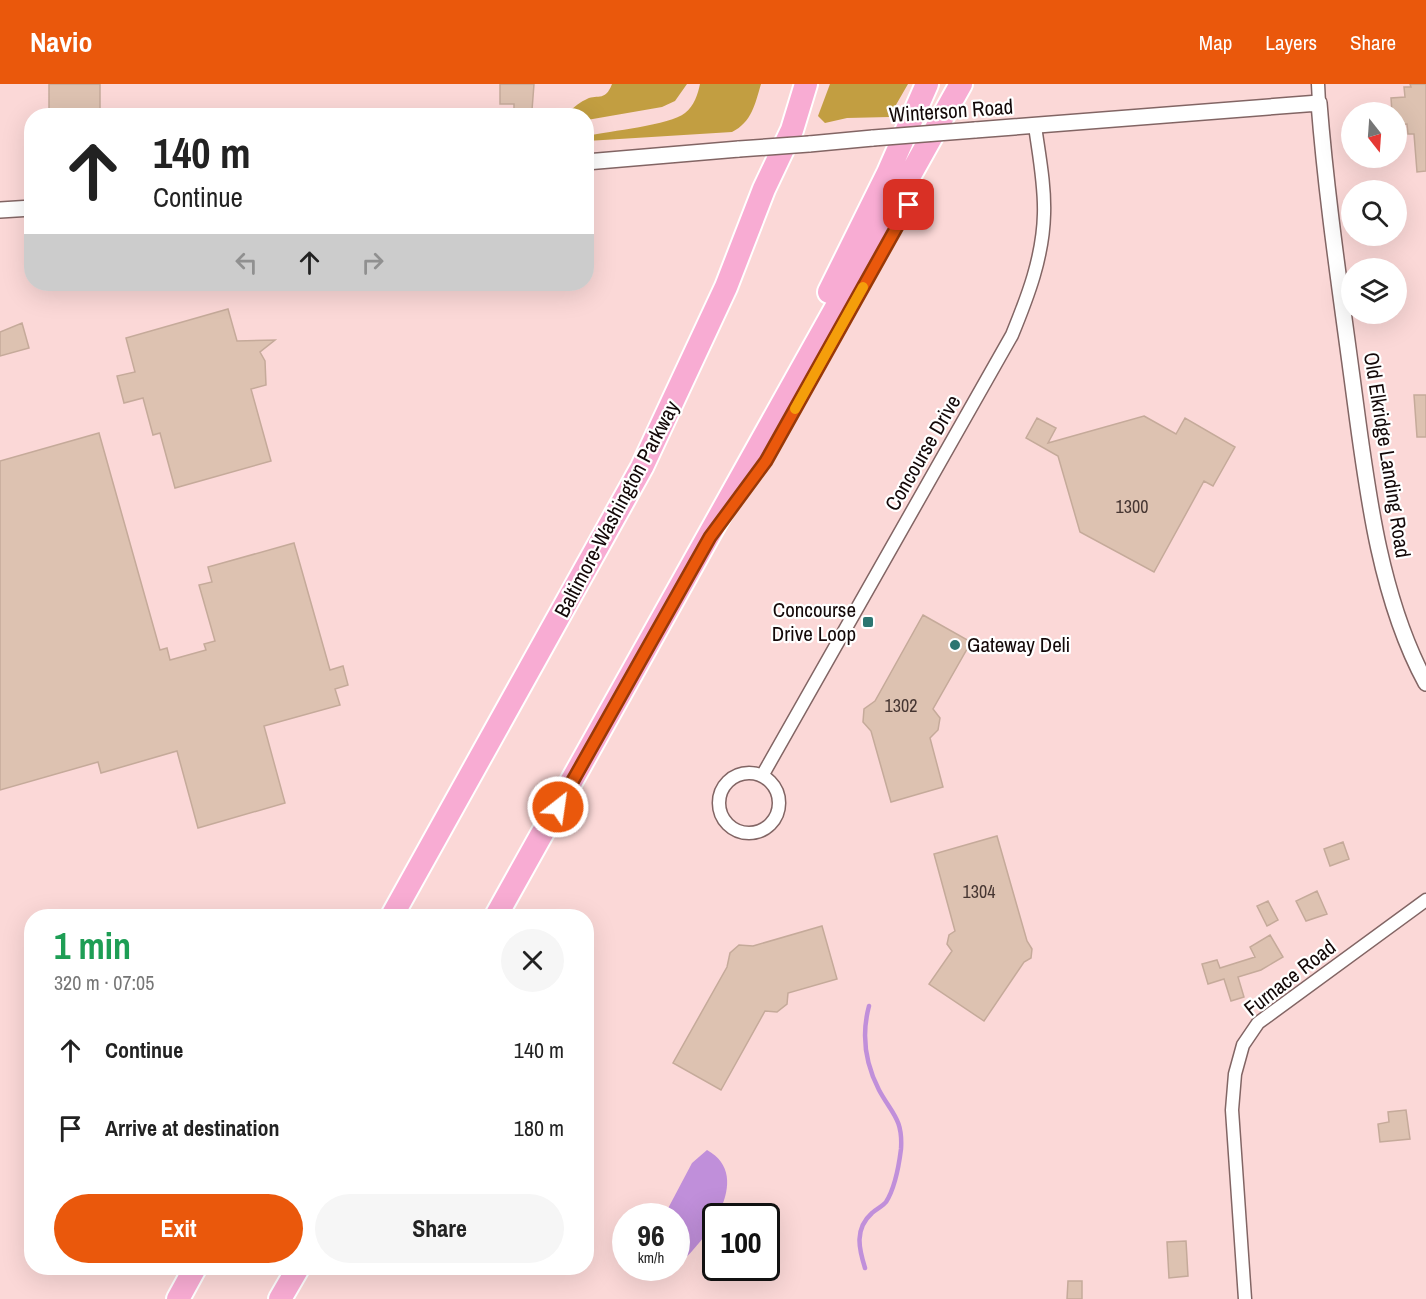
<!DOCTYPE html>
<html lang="en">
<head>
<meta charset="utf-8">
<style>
  body { margin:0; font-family:"Archivo Narrow",sans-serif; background:#f6f6f6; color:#222; height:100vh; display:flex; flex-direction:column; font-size:22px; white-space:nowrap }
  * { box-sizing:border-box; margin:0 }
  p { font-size:20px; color:#767676 }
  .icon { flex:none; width:33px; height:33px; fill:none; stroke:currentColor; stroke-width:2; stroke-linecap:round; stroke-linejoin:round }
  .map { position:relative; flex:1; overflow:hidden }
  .drawer { position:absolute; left:24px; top:825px; width:570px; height:366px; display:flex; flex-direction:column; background:#fff; border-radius:24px; box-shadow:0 6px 24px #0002 }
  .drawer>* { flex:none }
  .banner { position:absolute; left:24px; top:24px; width:570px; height:183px; border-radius:24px; box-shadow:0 6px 24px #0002; background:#fff; color:#222; overflow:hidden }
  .needle { width:39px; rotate:163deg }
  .fabs { position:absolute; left:1341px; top:18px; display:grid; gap:12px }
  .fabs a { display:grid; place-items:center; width:66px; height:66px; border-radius:50%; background:#fff; box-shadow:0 6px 24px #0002; font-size:30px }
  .speed { position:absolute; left:612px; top:1119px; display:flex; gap:12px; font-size:30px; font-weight:700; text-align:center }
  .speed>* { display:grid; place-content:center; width:78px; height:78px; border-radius:50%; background:#fff; box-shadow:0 6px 24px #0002; line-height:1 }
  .speed small { font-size:15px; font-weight:400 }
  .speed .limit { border:3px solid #111; border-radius:9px; background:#fff; color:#111 }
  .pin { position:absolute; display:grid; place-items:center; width:51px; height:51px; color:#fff; margin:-26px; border-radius:12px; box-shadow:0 3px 9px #0006 }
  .me { position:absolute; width:66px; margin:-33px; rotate:30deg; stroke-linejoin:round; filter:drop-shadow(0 0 4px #0008) }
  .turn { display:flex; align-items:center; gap:21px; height:126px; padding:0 30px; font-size:27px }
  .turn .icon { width:78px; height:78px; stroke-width:2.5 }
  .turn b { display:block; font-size:42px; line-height:51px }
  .lanes { display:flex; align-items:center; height:57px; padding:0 30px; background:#0003; justify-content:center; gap:30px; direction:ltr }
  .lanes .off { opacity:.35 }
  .round { display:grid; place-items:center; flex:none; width:63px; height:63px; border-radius:32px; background:#f6f6f6 }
  .headline { display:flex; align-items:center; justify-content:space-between; height:102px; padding:0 30px }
  h1 { font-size:36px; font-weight:800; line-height:45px; color:#1e9e55 }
  .cta { display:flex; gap:12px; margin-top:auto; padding:12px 30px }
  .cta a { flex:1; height:69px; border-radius:36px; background:#ea580c; color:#fff; font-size:24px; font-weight:800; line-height:69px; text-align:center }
  .cta a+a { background:#f6f6f6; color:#222 }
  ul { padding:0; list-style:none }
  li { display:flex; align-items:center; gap:18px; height:78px; padding:0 30px }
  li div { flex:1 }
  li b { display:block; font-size:22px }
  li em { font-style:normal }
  header { display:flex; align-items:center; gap:36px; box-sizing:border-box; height:84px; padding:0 30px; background:#ea580c; color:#fff }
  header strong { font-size:28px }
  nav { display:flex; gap:33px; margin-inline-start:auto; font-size:21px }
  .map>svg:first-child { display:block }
  .forest { fill:#c29e41 }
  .water { fill:#c08fda }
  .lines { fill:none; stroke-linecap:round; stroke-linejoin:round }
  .stream { stroke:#c08fda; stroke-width:4.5 }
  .building { fill:#ddc2b1; stroke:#c5aa9a; stroke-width:1.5 }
  .minor-casing { stroke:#826564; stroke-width:15 }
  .tertiary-casing { stroke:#826564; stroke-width:18 }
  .motorway-casing { stroke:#fff; stroke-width:26 }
  .minor { stroke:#fff; stroke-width:12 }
  .tertiary { stroke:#fff; stroke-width:15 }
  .motorway { stroke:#f8acd3; stroke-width:22 }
  .tertiary-bridge-casing { stroke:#826564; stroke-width:18; stroke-linecap:butt }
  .tertiary-bridge { stroke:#fff; stroke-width:15 }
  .route-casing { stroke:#983908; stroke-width:15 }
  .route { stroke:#ea580c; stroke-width:10 }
  .slow { stroke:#f59e0b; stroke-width:10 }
  .poi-dot { fill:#2c7570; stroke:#fff; stroke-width:2 }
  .labels { text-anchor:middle; stroke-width:4.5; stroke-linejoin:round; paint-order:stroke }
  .number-label { font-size:18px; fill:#463632 }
  .street-label { font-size:21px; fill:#130808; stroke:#fff }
  .poi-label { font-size:21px; fill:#130808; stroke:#fff; text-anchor:end }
</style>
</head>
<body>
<header>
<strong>Navio</strong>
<nav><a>Map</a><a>Layers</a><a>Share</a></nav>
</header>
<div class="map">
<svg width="1426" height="1215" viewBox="0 0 1426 1215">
  <rect width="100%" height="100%" fill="#fbd8d7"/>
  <path class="forest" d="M 612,0 L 687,0 L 675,17 L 662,23 L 587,36 L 586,32 L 566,31 C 571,26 578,19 585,16 C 596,9 605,19 612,0 Z
    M 700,0 L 761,0 C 755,20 752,38 732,48 L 587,57 L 587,52 C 610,47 670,41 685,29 C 694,22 698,10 700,0 Z
    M 830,0 L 908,0 L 889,33 L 847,34 L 825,39 L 818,32 Z"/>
  <path class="water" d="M 707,1066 C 756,1093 704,1159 677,1182 L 676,1132 L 664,1132 L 692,1079 Z"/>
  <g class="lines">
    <path class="stream" d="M 865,1184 C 859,1165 854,1145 872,1129 C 876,1125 883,1122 886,1118 C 895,1104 899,1081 901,1065 C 903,1035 892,1030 879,1006 C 865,979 861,952 869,922"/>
  </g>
  <path class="building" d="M 49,0 L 100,0 L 100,32 L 49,32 Z
    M 500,0 L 534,0 L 532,26 L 514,26 L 514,20 L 500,20 Z
    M 1410,0 L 1426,0 L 1426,87 L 1417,88 L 1414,50 L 1408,50 L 1407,40 L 1396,41 L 1396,28 L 1392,28 L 1391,14 L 1405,13 L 1404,3 L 1411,3 Z
    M 228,225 L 237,257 L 275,256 L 260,268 L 265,277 L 266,301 L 251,305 L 271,377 L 175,404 L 160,349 L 153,351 L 143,314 L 124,319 L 117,292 L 135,288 L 126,254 Z
    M 22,239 L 29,264 L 0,272 L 0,248 Z
    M 1414,311 L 1426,311 L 1426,353 L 1417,353 Z
    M 1144,332 L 1176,350 L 1185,334 L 1235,363 L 1213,402 L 1204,397 L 1154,488 L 1080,448 L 1058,372 L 1026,354 L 1037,334 L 1056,344 L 1048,359 Z
    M 99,349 L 160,566 L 167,564 L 170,576 L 206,566 L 204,560 L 215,557 L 199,501 L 212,498 L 208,483 L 294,459 L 330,586 L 343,582 L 348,601 L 335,605 L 340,621 L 264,642 L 285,719 L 198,744 L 177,667 L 101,689 L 98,678 L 0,706 L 0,377 Z
    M 923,531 L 971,558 L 933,625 L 940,634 L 938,646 L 930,654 L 943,703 L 891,718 L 871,647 L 863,638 L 864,625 L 875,617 Z
    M 997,752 L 1027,857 L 1032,865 L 1031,874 L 1024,878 L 984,937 L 929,900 L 952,867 L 947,860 L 949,851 L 955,847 L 934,770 Z
    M 1343,758 L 1349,775 L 1330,782 L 1324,765 Z
    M 1317,807 L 1327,830 L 1306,837 L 1296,817 Z
    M 1268,817 L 1278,836 L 1267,842 L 1257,822 Z
    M 822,842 L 837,895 L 788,909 L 787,920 L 777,928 L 765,927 L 721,1006 L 673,979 L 727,883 L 730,869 L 739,861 L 753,862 Z
    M 1270,851 L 1283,873 L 1261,886 L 1238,893 L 1244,913 L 1231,917 L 1224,895 L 1208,900 L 1202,880 L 1217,876 L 1220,884 L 1255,873 L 1250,863 Z
    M 1406,1026 L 1410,1055 L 1380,1058 L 1378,1040 L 1389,1038 L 1388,1028 Z
    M 1186,1157 L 1188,1192 L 1169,1194 L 1167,1158 Z
    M 1068,1197 L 1082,1197 L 1082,1215 L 1067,1215 Z"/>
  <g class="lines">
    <defs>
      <path id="minor" d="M 1318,0 L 1319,19
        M719 719a30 30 0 1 1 60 0a30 30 0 1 1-60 0Z
        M 762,692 L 1012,251 C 1028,212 1043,173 1044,130 C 1045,101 1039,71 1035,42
        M 1245,1215 L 1232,1026 L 1235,990 L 1243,961 L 1258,939 L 1426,816"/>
      <path id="tertiary" d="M 975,46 L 1319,19 C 1326,108 1339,197 1351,286 C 1365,388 1376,507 1426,599
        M 809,60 L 873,54
        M 586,78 L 739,65
        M 0,126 L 32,124"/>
      <path id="motorway" d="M 829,208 L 888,89 L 927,0
        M 392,832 L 642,383 L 726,203 L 764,105 L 792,46 L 806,0
        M 496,832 L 961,0
        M 178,1215 L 195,1184
        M 280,1215 L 298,1184"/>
    </defs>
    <use href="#minor" class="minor-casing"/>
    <use href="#tertiary" class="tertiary-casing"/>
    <use href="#motorway" class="motorway-casing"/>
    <use href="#minor" class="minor"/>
    <use href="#tertiary" class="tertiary"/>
    <use href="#motorway" class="motorway"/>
    <defs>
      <path id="tertiary-bridge" d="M 873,54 L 975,46
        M 739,65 L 809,60"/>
    </defs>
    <use href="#tertiary-bridge" class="tertiary-bridge-casing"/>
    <use href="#tertiary-bridge" class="tertiary-bridge"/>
  </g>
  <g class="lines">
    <defs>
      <path id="route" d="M 558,723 L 710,453 L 766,377 L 909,121"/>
    </defs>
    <use href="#route" class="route-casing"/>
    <use href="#route" class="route"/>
    <path class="slow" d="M 795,325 L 863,203"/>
  </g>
  <g class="poi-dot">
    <rect x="862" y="532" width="12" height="12" rx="3"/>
    <circle cx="955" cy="561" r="6"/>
  </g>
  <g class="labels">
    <g class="number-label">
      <text x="1132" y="429">1300</text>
      <text x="901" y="628">1302</text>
      <text x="979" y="814">1304</text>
    </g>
    <g class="street-label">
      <text transform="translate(951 27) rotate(-4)" y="7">Winterson Road</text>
      <text transform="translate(923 369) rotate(-60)" y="7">Concourse Drive</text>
      <text transform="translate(1387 371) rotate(81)" y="7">Old Elkridge Landing Road</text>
      <text transform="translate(617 425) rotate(-62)" y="7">Baltimore-Washington Parkway</text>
      <text transform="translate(1290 894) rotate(-38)" y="7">Furnace Road</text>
    </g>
    <g class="poi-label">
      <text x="856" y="533">Concourse<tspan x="856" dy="24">Drive Loop</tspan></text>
      <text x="967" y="568" text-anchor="start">Gateway Deli</text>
    </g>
  </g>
</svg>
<div class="fabs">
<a><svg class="needle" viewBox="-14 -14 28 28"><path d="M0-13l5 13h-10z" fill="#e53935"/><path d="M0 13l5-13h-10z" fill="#767676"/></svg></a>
<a><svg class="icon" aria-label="search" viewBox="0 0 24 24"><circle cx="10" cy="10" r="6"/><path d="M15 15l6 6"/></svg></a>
<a><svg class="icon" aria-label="layers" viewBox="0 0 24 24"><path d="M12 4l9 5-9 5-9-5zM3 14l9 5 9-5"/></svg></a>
</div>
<div class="speed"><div>96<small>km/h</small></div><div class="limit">100</div></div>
<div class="pin" style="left:909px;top:121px;background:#d93025"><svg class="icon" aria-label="arrive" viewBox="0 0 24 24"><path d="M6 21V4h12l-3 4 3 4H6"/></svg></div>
<svg class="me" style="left:558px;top:723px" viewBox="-20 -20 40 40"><circle r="17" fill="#ea580c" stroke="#fff" stroke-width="3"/><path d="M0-11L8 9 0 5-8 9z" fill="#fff"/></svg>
<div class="banner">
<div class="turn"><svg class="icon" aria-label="ahead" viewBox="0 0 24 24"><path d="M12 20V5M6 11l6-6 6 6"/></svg><div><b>140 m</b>Continue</div></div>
<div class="lanes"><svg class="icon off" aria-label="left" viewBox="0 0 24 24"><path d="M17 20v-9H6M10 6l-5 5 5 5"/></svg><svg class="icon" aria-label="ahead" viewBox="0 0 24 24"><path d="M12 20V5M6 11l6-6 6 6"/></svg><svg class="icon off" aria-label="right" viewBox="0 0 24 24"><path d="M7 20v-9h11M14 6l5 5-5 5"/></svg></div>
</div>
<section class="drawer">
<div class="headline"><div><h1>1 min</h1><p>320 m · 07:05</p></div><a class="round"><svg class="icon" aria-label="close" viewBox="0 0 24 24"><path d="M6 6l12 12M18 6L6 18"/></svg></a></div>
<ul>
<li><svg class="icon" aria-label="ahead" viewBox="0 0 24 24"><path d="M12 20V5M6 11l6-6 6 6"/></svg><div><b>Continue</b></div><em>140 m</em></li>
<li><svg class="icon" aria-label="arrive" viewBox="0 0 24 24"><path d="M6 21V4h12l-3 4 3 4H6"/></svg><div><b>Arrive at destination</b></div><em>180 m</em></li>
</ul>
<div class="cta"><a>Exit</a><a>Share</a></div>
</section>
</div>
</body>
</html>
